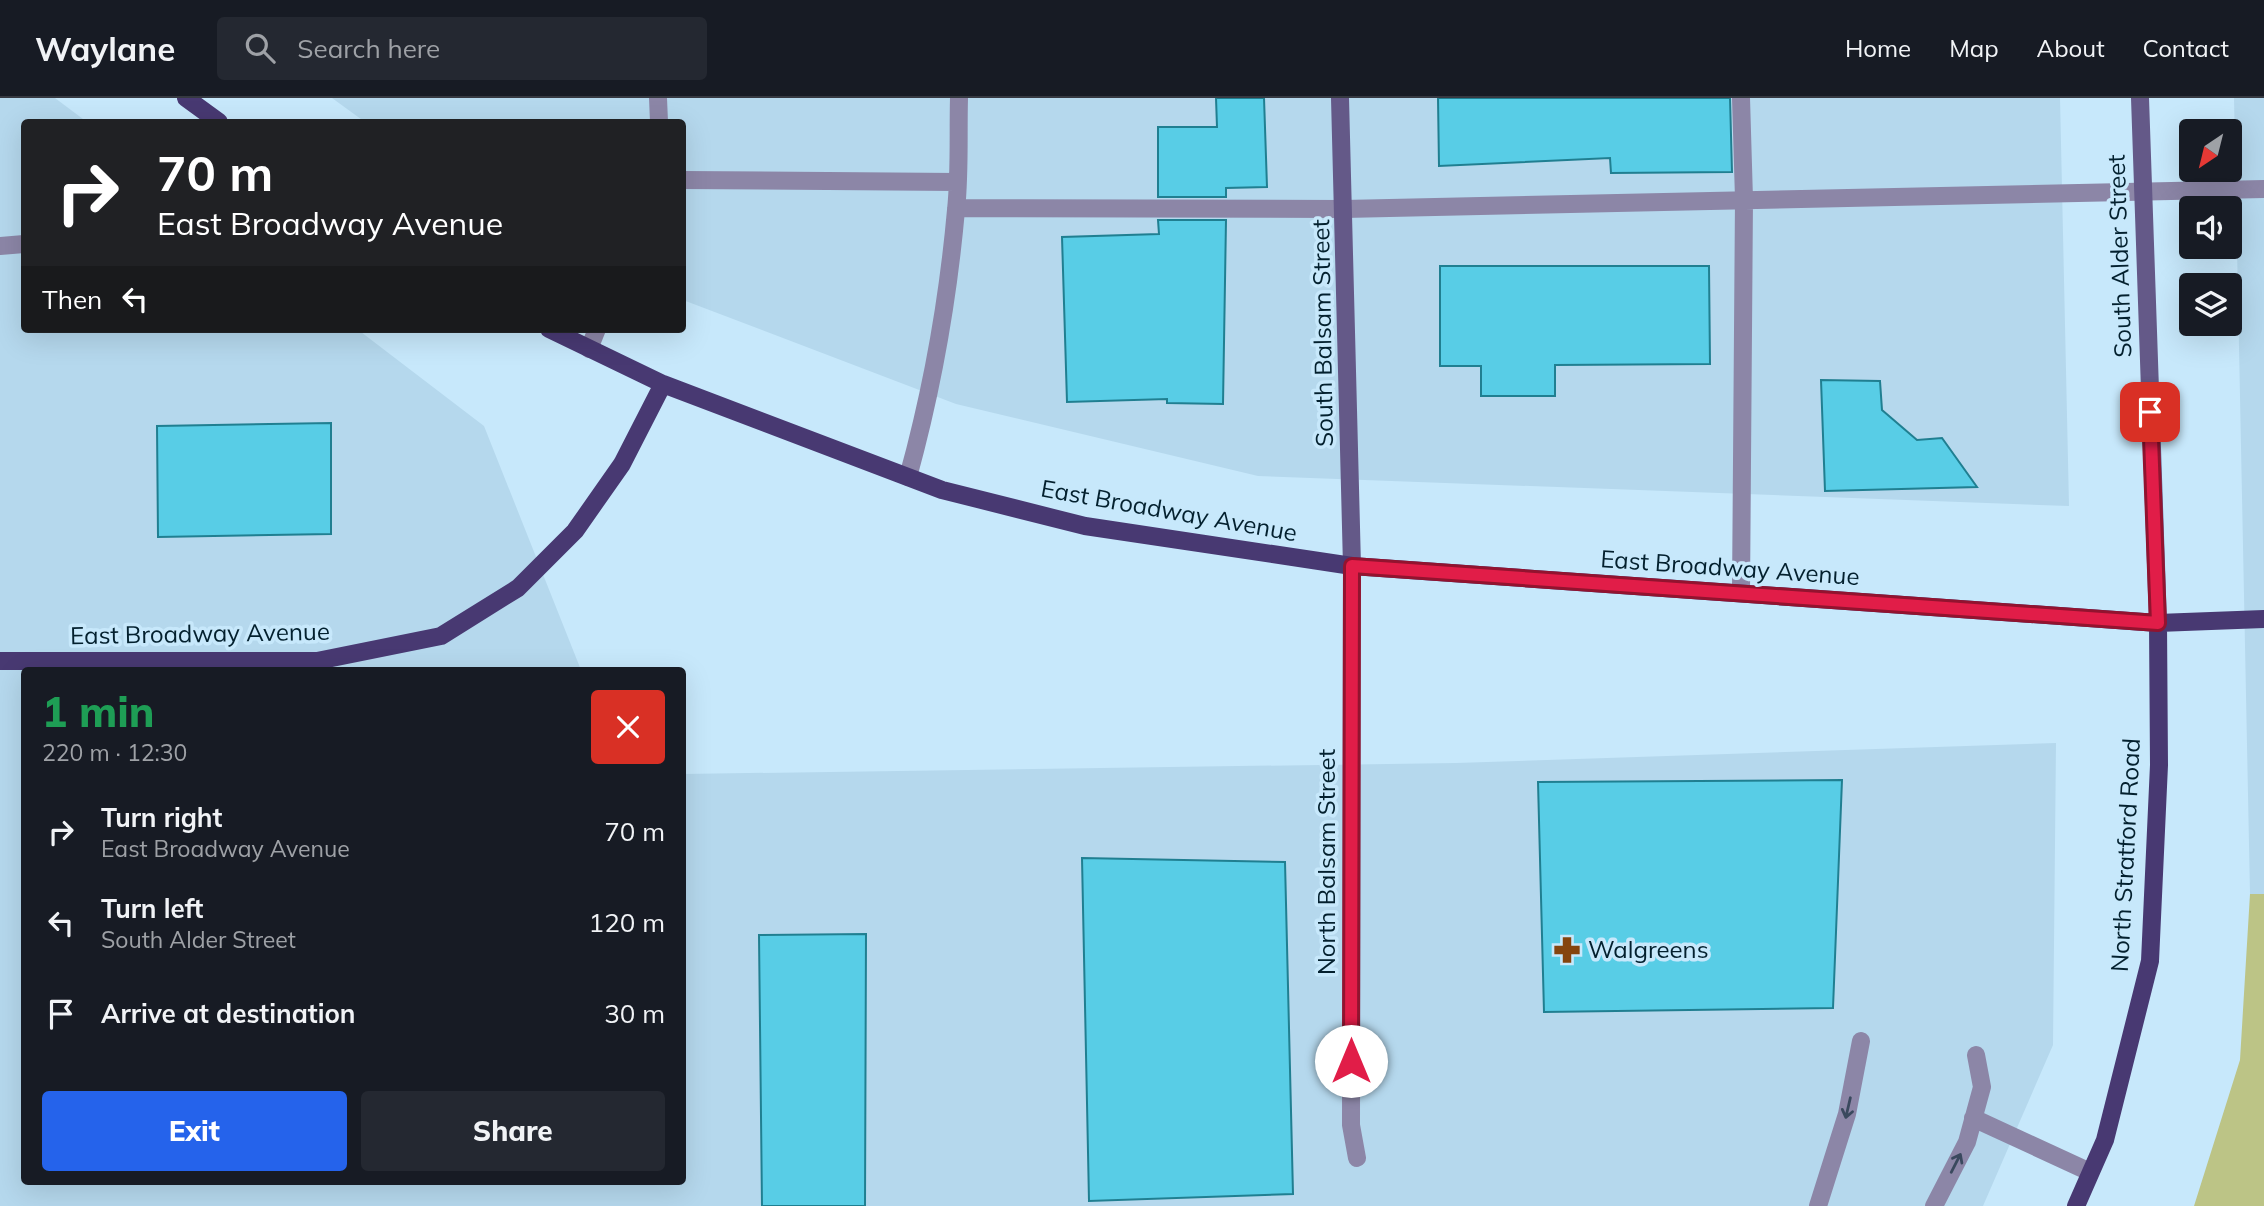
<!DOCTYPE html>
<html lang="en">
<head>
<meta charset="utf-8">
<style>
  body { margin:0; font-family:Mulish,sans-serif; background:#242831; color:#f1f3f6; height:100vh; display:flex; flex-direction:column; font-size:26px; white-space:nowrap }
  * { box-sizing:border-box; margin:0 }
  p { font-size:23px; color:#9ea1a6 }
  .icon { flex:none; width:38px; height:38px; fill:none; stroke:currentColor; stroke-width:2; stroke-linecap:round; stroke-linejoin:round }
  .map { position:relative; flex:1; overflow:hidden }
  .details { position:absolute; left:21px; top:569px; width:665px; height:518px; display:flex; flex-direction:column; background:#171b24; border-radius:7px; box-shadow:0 7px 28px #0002 }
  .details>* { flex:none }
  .top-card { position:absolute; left:21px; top:21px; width:665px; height:214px; border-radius:7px; box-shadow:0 7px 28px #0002; background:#202124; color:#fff; overflow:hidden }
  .needle { width:46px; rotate:215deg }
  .tools { position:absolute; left:2179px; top:21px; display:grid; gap:14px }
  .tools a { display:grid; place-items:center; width:63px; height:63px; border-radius:7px; background:#171b24; box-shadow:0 7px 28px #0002; font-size:35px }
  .pin { position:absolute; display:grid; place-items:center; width:60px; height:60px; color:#fff; margin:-30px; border-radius:14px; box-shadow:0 4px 10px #0006 }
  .me { position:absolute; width:77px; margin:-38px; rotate:0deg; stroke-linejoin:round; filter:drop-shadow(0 0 5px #0008) }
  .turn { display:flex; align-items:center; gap:24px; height:147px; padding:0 21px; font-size:32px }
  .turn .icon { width:91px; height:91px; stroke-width:2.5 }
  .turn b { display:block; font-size:49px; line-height:60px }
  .then { display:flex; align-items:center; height:66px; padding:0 21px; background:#0003; gap:14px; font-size:26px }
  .round { display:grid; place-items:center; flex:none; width:74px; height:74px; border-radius:7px; background:#242831 }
  .headline { display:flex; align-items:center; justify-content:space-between; height:119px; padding:0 21px }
  h1 { font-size:42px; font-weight:800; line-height:52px; color:#1e9e55 }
  .primary-button { display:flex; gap:14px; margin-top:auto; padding:14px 21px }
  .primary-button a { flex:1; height:80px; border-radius:7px; background:#2563eb; color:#fff; font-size:28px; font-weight:800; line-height:80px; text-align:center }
  .primary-button a+a { background:#242831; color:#f1f3f6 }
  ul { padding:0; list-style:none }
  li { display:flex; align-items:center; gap:21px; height:91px; padding:0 21px }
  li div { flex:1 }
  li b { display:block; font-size:26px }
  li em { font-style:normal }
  header { display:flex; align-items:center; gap:42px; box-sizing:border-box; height:98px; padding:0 35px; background:#171b24; border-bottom:2px solid #363941 }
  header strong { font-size:33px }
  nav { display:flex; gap:38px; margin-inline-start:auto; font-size:24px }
  .search { width:490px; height:63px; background:#242831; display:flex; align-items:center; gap:18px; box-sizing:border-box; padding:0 24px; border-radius:7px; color:#9ea1a6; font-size:26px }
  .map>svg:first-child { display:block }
  .built { fill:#b5d8ed }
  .green { fill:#bcc486 }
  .building { fill:#58cde6; stroke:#207f91; stroke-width:2 }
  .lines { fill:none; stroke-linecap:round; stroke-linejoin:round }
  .lane { stroke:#8c86a7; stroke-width:18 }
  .street { stroke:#8c86a7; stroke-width:18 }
  .secondary { stroke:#645988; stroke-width:18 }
  .primary { stroke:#483972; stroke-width:18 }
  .oneway { stroke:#3a495e }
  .route-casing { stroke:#92132f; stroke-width:18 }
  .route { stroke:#e11d48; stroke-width:12 }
  .labels { text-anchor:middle; stroke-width:7; stroke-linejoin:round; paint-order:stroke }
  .street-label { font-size:24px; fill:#03202e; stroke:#c7e8fb }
  .poi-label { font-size:24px; fill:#03202e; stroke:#c7e8fb; text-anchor:start }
</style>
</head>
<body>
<header>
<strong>Waylane</strong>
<div class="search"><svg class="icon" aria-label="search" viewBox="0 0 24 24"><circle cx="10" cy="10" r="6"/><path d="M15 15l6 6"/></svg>Search here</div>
<nav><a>Home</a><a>Map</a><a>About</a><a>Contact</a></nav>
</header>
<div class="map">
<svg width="2264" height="1108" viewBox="0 0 2264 1108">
  <rect width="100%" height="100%" fill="#c7e8fb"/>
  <path class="built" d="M 0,0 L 55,0 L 87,24 L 24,24 L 24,231 L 357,231 L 484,328 L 581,572 L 24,572 L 24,1083 L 682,1083 L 683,676 L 1456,665 L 2056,645 L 2053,947 L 1983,1108 L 0,1108 Z
    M 332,0 L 2060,0 L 2069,408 L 1258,378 L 956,306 L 683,202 L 682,24 L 365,24 Z
    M 2234,0 L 2264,0 L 2264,796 L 2250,796 Z"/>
  <path class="green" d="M 2250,796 L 2264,796 L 2264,1108 L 2194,1108 L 2240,962 Z"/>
  <path class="building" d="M 1216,0 L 1264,0 L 1267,89 L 1226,90 L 1226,99 L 1158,99 L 1158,29 L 1217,29 Z
    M 1438,0 L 1730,0 L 1732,74 L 1611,75 L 1610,60 L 1439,68 Z
    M 1158,122 L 1226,122 L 1223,306 L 1167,305 L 1167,301 L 1067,304 L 1062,139 L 1159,136 Z
    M 1440,168 L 1709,168 L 1710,266 L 1555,267 L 1555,298 L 1481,298 L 1481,268 L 1440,268 Z
    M 1821,282 L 1880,283 L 1882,312 L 1917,342 L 1942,340 L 1977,389 L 1825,393 Z
    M 331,325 L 331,436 L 158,439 L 157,328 Z
    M 1842,682 L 1833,910 L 1544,914 L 1538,684 Z
    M 1082,760 L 1285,764 L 1293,1096 L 1089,1103 Z
    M 866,836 L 865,1108 L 762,1108 L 759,837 Z"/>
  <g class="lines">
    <path class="lane" d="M 658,0 L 659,24
      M 1741,0 L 1744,101 L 1741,495
      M 682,82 L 957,84
      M 956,110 L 1344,111 L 2264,91
      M 0,148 L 24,146
      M 589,251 L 597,231
      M 908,379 C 932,292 948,202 956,112 C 960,75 958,37 959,0
      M 1973,1020 L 2090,1074
      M 1818,1108 L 1847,1016 L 1861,943
      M 1934,1108 L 1967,1044 L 1982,989 L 1976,957"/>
    <path class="street" d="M 1352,468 L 1351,1027 L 1357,1060"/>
    <path class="secondary" d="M 1340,0 L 1352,468
      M 2140,0 L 2158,525"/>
    <path class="primary" d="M 186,0 L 219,24
      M 549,231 L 663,286 L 942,392 L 1085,428 L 1352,468 L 2158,525 L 2264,521
      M 0,563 L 317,563 L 441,538 L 518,490 L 575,433 L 622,366 L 663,286
      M 2076,1108 L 2105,1042 L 2150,863 L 2159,667 L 2158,525"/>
  </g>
  <defs><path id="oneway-shaft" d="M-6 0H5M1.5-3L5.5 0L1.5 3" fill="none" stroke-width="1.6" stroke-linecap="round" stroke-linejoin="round" transform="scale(1.75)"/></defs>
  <g class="oneway">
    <use href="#oneway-shaft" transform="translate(1848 1010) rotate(103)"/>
    <use href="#oneway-shaft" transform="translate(1956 1065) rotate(-63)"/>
  </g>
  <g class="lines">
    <defs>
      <path id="route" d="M 1351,963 L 1352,468 L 2158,525 L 2150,314"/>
    </defs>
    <use href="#route" class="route-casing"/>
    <use href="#route" class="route"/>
  </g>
  <defs>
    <symbol id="pharmacy-bare" viewBox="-9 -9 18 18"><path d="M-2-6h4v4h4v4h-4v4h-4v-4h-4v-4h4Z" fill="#85440e" stroke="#c7e8fb" stroke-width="2.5" paint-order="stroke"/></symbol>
  </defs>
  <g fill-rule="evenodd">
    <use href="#pharmacy-bare" x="1548" y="833" width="38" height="38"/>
  </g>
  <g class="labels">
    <g class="street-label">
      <text transform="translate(2120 158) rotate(-92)" y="8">South Alder Street</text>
      <text transform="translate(1323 235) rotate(-91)" y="8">South Balsam Street</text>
      <text transform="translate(1169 413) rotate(10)" y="8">East Broadway Avenue</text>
      <text transform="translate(1730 470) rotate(4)" y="8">East Broadway Avenue</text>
      <text transform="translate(200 536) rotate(-1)" y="8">East Broadway Avenue</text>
      <text transform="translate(2126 757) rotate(-87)" y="8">North Stratford Road</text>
      <text transform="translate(1327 764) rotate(-90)" y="8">North Balsam Street</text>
    </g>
    <g class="poi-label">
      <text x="1588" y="860">Walgreens</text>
    </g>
  </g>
</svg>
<div class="tools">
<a><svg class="needle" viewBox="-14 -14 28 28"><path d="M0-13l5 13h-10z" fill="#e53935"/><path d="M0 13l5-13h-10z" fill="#9ea1a6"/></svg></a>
<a><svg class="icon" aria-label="sound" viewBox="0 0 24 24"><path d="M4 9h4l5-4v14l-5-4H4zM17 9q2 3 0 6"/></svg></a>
<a><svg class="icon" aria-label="layers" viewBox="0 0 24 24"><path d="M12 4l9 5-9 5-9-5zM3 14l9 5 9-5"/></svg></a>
</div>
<div class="pin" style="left:2150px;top:314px;background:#d93025"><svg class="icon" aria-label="arrive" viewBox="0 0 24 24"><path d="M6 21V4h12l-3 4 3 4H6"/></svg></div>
<svg class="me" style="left:1351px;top:963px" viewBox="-20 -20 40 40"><circle r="19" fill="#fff"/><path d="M0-13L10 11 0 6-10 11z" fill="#e11d48"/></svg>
<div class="top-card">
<div class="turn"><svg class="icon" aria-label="right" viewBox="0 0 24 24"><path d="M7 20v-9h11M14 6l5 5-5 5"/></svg><div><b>70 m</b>East Broadway Avenue</div></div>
<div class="then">Then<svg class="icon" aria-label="left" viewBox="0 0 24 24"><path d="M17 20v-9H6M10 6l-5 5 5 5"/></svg></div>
</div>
<section class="details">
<div class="headline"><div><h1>1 min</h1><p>220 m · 12:30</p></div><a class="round" style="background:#d93025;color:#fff"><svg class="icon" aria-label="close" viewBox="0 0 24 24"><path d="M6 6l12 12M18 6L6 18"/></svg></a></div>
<ul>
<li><svg class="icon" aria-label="right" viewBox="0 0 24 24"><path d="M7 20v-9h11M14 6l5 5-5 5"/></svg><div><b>Turn right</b><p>East Broadway Avenue</p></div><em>70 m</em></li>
<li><svg class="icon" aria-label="left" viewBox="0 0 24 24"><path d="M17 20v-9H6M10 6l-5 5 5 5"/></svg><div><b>Turn left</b><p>South Alder Street</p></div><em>120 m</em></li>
<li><svg class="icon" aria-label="arrive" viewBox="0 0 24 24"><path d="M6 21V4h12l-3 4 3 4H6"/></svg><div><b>Arrive at destination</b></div><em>30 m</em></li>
</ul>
<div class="primary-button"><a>Exit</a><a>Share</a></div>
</section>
</div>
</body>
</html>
